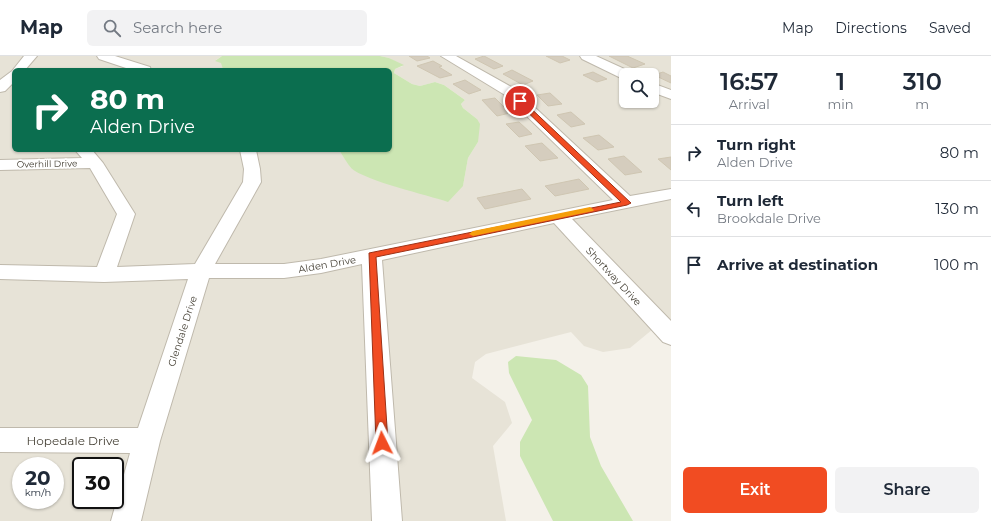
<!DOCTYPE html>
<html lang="en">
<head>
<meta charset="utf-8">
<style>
  body { margin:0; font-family:Montserrat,sans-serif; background:#f2f2f3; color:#1f2937; height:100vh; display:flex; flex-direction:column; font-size:15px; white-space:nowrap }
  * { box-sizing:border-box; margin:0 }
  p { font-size:13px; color:#747a83 }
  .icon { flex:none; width:22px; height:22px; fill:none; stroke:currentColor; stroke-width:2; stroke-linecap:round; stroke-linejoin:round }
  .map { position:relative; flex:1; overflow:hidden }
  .side { display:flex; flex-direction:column; background:#fff; width:320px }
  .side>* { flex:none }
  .guide { position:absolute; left:12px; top:12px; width:380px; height:84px; border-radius:6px; box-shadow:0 1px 3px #0004; background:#0b6e4f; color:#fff; overflow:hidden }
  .controls { position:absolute; left:619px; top:12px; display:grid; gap:8px }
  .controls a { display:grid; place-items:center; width:40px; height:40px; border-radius:6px; background:#fff; box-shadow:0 1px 3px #0004; font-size:20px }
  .speed { position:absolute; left:12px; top:401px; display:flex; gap:8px; font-size:20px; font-weight:700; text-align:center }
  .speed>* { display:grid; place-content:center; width:52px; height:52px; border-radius:50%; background:#fff; box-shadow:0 1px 3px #0004; line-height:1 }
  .speed small { font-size:10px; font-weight:400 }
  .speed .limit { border:2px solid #111; border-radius:6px; background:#fff; color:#111 }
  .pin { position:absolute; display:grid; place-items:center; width:34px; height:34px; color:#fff; margin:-17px; border:2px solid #fff; border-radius:50%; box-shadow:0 1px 4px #0007 }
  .me { position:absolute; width:44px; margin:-22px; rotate:357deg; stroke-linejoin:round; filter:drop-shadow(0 0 3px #0008) }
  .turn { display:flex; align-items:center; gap:14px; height:84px; padding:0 12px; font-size:18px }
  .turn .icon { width:52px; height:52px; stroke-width:2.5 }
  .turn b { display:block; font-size:28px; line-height:34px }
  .eta { display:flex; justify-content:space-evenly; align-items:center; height:68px; text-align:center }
  .eta b { font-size:24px; font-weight:600; line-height:28px }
  .action { display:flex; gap:8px; margin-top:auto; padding:8px 12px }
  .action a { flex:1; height:46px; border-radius:6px; background:#f14c22; color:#fff; font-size:16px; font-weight:600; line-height:46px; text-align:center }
  .action a+a { background:#f2f2f3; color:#1f2937 }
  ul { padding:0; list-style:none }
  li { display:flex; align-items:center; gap:12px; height:56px; padding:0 12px; border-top:1px solid #e0e1e3 }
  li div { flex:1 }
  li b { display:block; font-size:15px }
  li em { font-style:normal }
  header { display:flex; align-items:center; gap:24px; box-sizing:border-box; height:56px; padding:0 20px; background:#fff; border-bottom:1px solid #e0e1e3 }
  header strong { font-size:19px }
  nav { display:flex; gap:22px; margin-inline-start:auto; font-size:14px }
  .search { width:280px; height:36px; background:#f2f2f3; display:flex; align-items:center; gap:10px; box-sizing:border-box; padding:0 14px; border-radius:6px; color:#747a83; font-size:15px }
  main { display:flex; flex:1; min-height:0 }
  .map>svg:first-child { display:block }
  .residential { fill:#e7e3d7; fill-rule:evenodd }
  .green { fill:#cce6b3 }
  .building { fill:#d5cdbe; stroke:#cfc6b2 }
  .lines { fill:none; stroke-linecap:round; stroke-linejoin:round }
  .minor-casing { stroke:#bfb9ac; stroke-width:2 }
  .minor { fill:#fff; fill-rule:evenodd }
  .route { fill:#f14c22; stroke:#9d3116 }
  .slow { fill:#f59e0b }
  .labels { text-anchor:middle; stroke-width:3.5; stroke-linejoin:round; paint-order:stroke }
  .far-street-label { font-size:9px; fill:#474237; stroke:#fff }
  .street-label { font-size:10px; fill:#474237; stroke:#fff }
  .near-street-label { font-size:12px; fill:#474237; stroke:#fff }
</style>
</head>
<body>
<header>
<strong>Map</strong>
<div class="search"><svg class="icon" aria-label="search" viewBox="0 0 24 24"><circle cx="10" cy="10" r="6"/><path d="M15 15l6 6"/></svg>Search here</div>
<nav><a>Map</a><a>Directions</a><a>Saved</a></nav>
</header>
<main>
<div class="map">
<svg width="671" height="465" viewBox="0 0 671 465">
  <rect width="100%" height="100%" fill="#f4f1e9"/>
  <path class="residential" d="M 0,0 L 222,0 L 216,4 L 222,7 L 224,13 L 233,14 L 14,14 L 14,94 L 339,94 L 351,112 L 463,130 L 468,102 L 478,86 L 477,63 L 463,52 L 461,48 L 465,44 L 444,29 L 435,26 L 420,30 L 412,28 L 394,17 L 395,13 L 403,10 L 389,2 L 380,0 L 671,0 L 671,275 L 653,273 L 630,292 L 603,296 L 584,290 L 571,276 L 486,298 L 475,306 L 472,322 L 505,346 L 512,367 L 493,390 L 506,465 L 0,465 ZM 626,19 L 652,19 L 652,45 L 626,45 ZM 21,410 L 55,410 L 55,444 L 21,444 ZM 81,410 L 115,410 L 115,444 L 81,444 Z"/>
  <path class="green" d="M 222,0 L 380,0 L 389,2 L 404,9 L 395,13 L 394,17 L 412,28 L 420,30 L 435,26 L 444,29 L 465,44 L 461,48 L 463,52 L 477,63 L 480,68 L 478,86 L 468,102 L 463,130 L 448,146 C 428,139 365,125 351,112 C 347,107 343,100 339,94 L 390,94 L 390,14 L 233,14 L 223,13 L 221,7 L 215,5 Z
    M 516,300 L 556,304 L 581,319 L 588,330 L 590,381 L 601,410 L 633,465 L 553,465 L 520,400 L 520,386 L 532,364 L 509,317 L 508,306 Z"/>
  <path class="building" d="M 409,0 L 427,0 L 430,2 L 417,5 Z
    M 484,0 L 503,10 L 494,13 L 475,3 Z
    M 546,0 L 562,0 L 570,4 L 560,7 Z
    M 609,0 L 627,0 L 645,8 L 633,12 Z
    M 433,5 L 442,10 L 439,11 L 452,19 L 440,22 L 417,10 Z
    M 512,14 L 533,25 L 523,29 L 503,18 Z
    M 593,16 L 607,23 L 597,26 L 583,19 Z
    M 663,16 L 671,20 L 671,27 L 654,19 Z
    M 465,24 L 481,34 L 469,38 L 453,28 Z
    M 550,37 L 562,48 L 548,50 L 537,39 Z
    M 495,42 L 510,57 L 497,60 L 482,44 Z
    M 571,56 L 585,68 L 571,71 L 557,59 Z
    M 519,66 L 532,78 L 519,81 L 506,68 Z
    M 599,79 L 614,91 L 598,94 L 583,82 Z
    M 542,87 L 558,102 L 540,105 L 525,90 Z
    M 624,100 L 642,116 L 625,119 L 608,103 Z
    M 671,101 L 671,114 L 658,103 Z
    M 579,123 L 589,133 L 555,140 L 545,130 Z
    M 522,133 L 531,143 L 485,153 L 477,142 Z"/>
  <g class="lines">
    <defs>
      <path id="minor" d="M 24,0 L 37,0 L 25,14 L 14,14 L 14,26 L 5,35 L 0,36 L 0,24 L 12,15 Z
        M 97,0 L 115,0 L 150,11 L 151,14 L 132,14 L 99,3 Z
        M 441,0 L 456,0 L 515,33 L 630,140 L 671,133 L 671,143 L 572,163 L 671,265 L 671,289 L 663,286 L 554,167 L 382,204 L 402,465 L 372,465 L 362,208 L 321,217 L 284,222 L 209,222 L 160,385 L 141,465 L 111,465 L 130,397 L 0,396 L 0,372 L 138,372 L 188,223 L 104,226 L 0,223 L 0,209 L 97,211 L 117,158 L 90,112 L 0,114 L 0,104 L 82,102 L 75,94 L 92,94 L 103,107 L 135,158 L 117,211 L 195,208 L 243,126 L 244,113 L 240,94 L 256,94 L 260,113 L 261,126 L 215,208 L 284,208 L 321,203 L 613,144 L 505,39 Z
        M 580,0 L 596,0 L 631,16 L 633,19 L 626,19 L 626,23 L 621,22 L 582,3 Z
        M 652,27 L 671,34 L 671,43 L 652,36 Z"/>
    </defs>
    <use href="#minor" class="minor-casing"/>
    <use href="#minor" class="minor"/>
  </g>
  <path class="route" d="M 518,44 L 522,44 L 631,147 L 627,149 L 376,201 L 388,387 L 386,391 L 382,392 L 378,391 L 376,387 L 369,197 L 621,146 L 518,47 Z"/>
  <path class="slow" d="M 590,151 L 594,154 L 593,155 L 473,180 L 469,178 L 473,175 Z"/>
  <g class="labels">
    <g class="far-street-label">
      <text transform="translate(47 108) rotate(-1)" y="3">Overhill Drive</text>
    </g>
    <g class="street-label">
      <text transform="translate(327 208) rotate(-10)" y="4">Alden Drive</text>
      <text transform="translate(614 220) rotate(47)" y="4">Shortway Drive</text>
      <text transform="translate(182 275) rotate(-72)" y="4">Glendale Drive</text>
    </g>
    <g class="near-street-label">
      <text x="73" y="389">Hopedale Drive</text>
    </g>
  </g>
</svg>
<div class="controls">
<a><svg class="icon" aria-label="search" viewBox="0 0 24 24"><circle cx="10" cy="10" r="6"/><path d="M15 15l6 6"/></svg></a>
</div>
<div class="speed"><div>20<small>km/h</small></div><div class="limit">30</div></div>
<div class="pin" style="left:520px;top:45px;background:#d93025"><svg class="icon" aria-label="arrive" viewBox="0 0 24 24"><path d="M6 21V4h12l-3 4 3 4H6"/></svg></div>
<svg class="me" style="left:382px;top:387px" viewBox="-20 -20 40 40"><path d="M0-17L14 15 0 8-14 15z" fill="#f14c22" stroke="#fff" stroke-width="4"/></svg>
<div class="guide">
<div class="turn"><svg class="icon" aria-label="right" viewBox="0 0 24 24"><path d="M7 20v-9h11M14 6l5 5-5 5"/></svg><div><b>80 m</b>Alden Drive</div></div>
</div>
</div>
<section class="side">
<div class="eta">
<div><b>16:57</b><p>Arrival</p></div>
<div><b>1</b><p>min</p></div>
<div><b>310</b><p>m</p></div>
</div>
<ul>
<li><svg class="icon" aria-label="right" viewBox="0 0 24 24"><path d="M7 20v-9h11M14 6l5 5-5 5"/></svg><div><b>Turn right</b><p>Alden Drive</p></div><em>80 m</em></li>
<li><svg class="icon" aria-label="left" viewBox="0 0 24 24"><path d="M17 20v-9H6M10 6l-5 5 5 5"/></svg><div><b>Turn left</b><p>Brookdale Drive</p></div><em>130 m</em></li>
<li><svg class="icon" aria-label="arrive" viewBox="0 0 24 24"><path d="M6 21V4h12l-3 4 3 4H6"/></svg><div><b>Arrive at destination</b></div><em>100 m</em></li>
</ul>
<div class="action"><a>Exit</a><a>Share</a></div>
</section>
</main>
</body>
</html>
